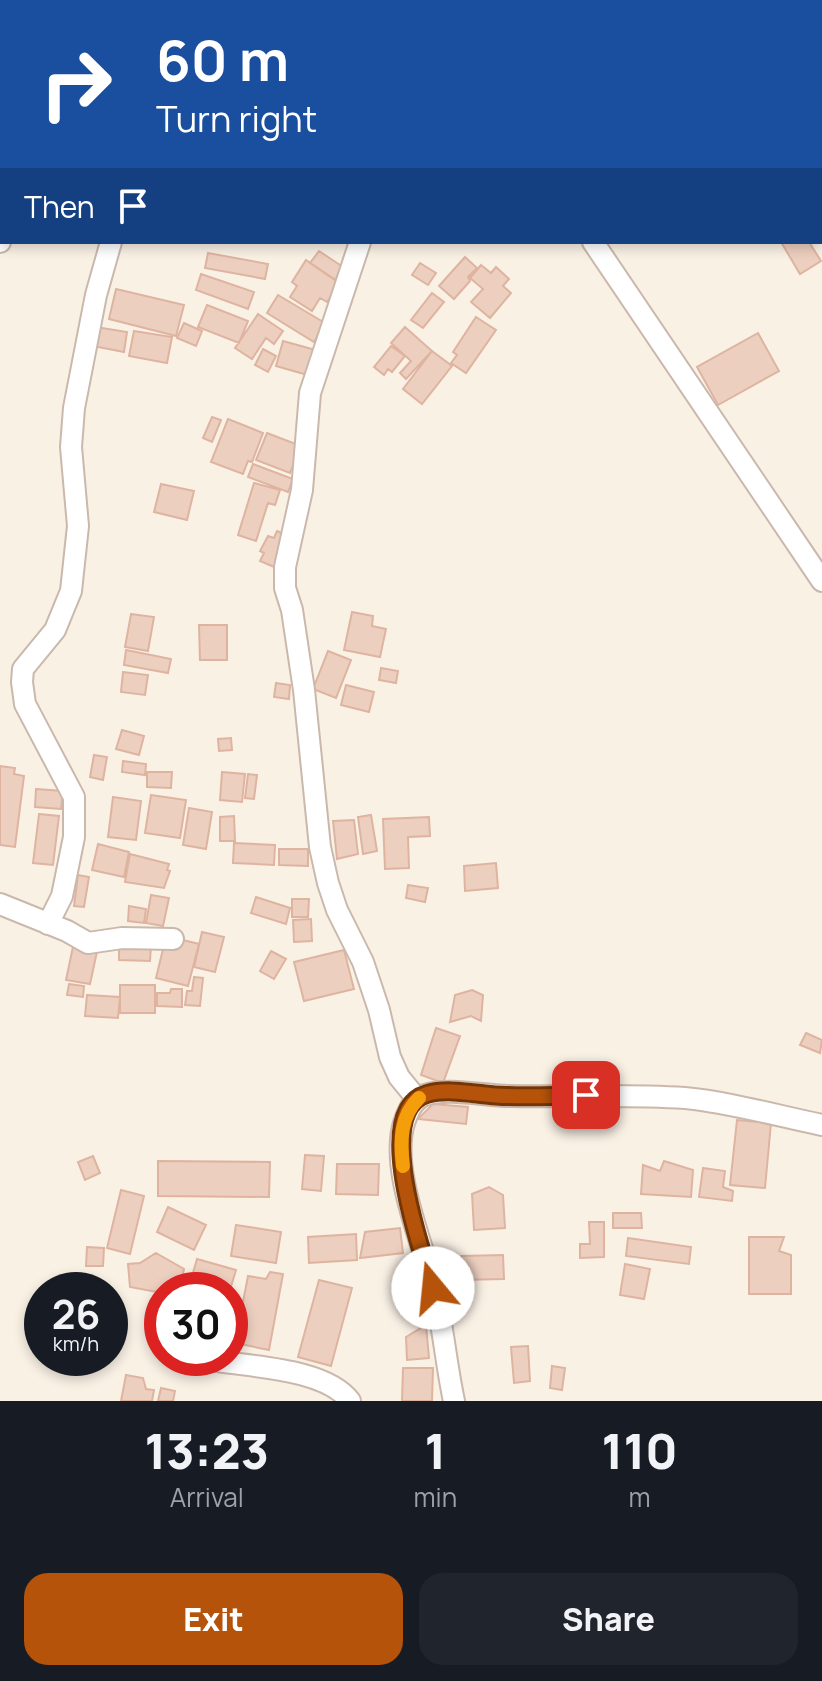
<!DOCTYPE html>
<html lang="en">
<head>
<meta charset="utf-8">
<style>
  body { margin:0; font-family:Manrope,sans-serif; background:#20242c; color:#f1f3f6; height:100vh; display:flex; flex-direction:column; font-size:30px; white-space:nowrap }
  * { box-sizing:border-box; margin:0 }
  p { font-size:26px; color:#9ea1a6 }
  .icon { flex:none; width:44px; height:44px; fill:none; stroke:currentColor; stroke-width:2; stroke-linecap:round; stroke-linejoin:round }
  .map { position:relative; height:1401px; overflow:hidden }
  .sheet { display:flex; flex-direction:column; background:#171b24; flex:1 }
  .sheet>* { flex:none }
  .hud { position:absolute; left:0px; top:0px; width:822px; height:244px; box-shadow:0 4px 12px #0003; background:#1a4fa0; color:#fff; overflow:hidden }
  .speed { position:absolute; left:24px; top:1272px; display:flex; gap:16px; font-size:40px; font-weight:700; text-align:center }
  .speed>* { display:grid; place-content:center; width:104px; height:104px; border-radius:50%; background:#171b24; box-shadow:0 4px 12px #0003; line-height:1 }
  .speed small { font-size:20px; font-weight:400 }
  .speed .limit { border:12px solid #d22; background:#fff; color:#111 }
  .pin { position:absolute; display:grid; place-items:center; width:68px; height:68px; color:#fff; margin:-34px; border-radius:16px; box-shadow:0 4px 12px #0006 }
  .me { position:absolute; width:88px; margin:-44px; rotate:343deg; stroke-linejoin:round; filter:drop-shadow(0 0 6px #0008) }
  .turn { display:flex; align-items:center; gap:28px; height:168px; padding:0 24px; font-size:36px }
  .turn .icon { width:104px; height:104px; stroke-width:2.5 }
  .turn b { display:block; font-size:56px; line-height:68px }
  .then { display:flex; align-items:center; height:76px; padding:0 24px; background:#0003; gap:16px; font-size:30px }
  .eta { display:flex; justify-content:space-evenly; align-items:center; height:136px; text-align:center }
  .eta b { font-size:48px; font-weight:800; line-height:56px }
  .button { display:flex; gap:16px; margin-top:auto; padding:16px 24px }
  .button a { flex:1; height:92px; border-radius:24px; background:#b45309; color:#fff; font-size:32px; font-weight:800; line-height:92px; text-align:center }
  .button a+a { background:#20242c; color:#f1f3f6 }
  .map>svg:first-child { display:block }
  .building { fill:#edcfbf; stroke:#deb4a1; stroke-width:2 }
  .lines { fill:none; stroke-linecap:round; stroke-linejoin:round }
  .street-casing { stroke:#cbb8ac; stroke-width:24 }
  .street { stroke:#fff; stroke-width:20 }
  .route-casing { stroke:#753606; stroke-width:20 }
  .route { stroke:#b45309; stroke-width:14 }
  .slow { stroke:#f59e0b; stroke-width:14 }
</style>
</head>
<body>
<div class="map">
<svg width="822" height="1401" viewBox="0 0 822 1401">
  <rect width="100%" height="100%" fill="#faf1e5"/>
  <path class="building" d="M 781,242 L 809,242 L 821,261 L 800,274 Z
    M 319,251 L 343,267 L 335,280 L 310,263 Z
    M 208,253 L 268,264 L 265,279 L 205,268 Z
    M 465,257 L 477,268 L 468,277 L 470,281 L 454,299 L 439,286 Z
    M 306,260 L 340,283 L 327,302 L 320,298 L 312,311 L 290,297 L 297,286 L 292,282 Z
    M 420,263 L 436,273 L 428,285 L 412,275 Z
    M 481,265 L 491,273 L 496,267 L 509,279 L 503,286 L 511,293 L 490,318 L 471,302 L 483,289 L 470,278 Z
    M 201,274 L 254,292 L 248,309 L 196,290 Z
    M 116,289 L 184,305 L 176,336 L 109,319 Z
    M 432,293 L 444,302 L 423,328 L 411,320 Z
    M 278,295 L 325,323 L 314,342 L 267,313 Z
    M 207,305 L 248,321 L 239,343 L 198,327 Z
    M 258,314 L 283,331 L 274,344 L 266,338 L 252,359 L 235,348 Z
    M 476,317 L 496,330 L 466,373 L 451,363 L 457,355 L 453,352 Z
    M 184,323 L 202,331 L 196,346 L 177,338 Z
    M 96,327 L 127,332 L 124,352 L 93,346 Z
    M 405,327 L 432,351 L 406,379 L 400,373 L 411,361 L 391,343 Z
    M 134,331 L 172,337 L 167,363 L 129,356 Z
    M 758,333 L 779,371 L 718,405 L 697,367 Z
    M 283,341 L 319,351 L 311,376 L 276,366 Z
    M 391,346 L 405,356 L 392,372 L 388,369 L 384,375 L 374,367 Z
    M 263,349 L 276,356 L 268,372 L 255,365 Z
    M 432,351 L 452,366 L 422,404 L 403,389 Z
    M 212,417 L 221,420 L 212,442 L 203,438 Z
    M 228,419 L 263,433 L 252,462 L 248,461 L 243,474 L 211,462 Z
    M 267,433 L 301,446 L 290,473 L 256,460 Z
    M 253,464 L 293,479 L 288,492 L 248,477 Z
    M 254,483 L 280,490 L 275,505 L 268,503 L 256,541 L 238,535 Z
    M 161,484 L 194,491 L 187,520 L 154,512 Z
    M 277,531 L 290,537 L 274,567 L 260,561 L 264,553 L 260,551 L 268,536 L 274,538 Z
    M 352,612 L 373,616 L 372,626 L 386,629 L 380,657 L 344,650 Z
    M 131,614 L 154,617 L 148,651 L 125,647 Z
    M 199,625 L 227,625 L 227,660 L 200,660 Z
    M 126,650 L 171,659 L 168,673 L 124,665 Z
    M 328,651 L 351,660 L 336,698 L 313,689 Z
    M 381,668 L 398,671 L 396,683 L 379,680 Z
    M 123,672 L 148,675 L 145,695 L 121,692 Z
    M 276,683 L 290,685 L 289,699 L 274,697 Z
    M 346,685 L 374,692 L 369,712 L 341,705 Z
    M 122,730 L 144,736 L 139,755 L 116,749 Z
    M 231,738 L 232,750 L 219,751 L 218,739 Z
    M 94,755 L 107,757 L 103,780 L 90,777 Z
    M 123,761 L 146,764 L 145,775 L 122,772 Z
    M 0,766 L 15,768 L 14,774 L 24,776 L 15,847 L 0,845 Z
    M 147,772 L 172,772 L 171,788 L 147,787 Z
    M 222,772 L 245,774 L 242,802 L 220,800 Z
    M 248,774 L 257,775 L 254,799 L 245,798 Z
    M 36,789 L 63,791 L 61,809 L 35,807 Z
    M 151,795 L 186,800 L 180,838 L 145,833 Z
    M 113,797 L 141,801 L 136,840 L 108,837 Z
    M 189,808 L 212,812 L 206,849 L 183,845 Z
    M 39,814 L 59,816 L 53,865 L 33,863 Z
    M 371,815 L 377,851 L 363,854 L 358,817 Z
    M 234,816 L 235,841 L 220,841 L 220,817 Z
    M 429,817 L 430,836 L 408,837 L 409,868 L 385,869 L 383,819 Z
    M 354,820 L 358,854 L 337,859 L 333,821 Z
    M 234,843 L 275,845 L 274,865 L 233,863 Z
    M 98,844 L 129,852 L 124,877 L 92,870 Z
    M 279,849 L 308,849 L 308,866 L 279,865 Z
    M 130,854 L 169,864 L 167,870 L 170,871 L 164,888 L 125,882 Z
    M 496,863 L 498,888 L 465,891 L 464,866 Z
    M 78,875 L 89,877 L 84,907 L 74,906 Z
    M 408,885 L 428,888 L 425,902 L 406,898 Z
    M 151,895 L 169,898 L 163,926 L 146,923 Z
    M 256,897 L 290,908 L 286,924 L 251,913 Z
    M 292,899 L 309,899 L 308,917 L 292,917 Z
    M 129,906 L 146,909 L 144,923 L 128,921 Z
    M 311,919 L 312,941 L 294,942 L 293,920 Z
    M 202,932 L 224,937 L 215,972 L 194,967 Z
    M 179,939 L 199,944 L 188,986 L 156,978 L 165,941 Z
    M 74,942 L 98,947 L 90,984 L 66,980 Z
    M 119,944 L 151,945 L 150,961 L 119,960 Z
    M 344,950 L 354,989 L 304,1001 L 294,962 Z
    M 271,951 L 286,959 L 274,979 L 260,971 Z
    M 194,977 L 203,978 L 200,1006 L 185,1005 L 187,991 L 192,991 Z
    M 69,984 L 84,986 L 83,997 L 67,995 Z
    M 120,985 L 155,985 L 155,1013 L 120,1013 Z
    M 171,989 L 182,989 L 182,1007 L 157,1006 L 157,993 L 170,993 Z
    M 472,990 L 483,995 L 481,1021 L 471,1016 L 450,1022 L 455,995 Z
    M 87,995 L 120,997 L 118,1018 L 85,1016 Z
    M 436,1028 L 460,1036 L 443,1083 L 421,1075 Z
    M 806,1033 L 822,1040 L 820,1053 L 800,1045 Z
    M 433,1104 L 468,1107 L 466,1124 L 418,1119 Z
    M 737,1120 L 771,1123 L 765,1188 L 730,1185 Z
    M 305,1155 L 324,1156 L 321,1191 L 302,1189 Z
    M 93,1156 L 100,1173 L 85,1180 L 78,1162 Z
    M 158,1161 L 270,1162 L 269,1197 L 158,1196 Z
    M 664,1161 L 693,1170 L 691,1197 L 641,1194 L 643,1165 L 660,1171 Z
    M 337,1164 L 379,1164 L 378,1195 L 336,1194 Z
    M 703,1168 L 725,1171 L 723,1187 L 733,1191 L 732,1201 L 699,1197 Z
    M 489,1187 L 503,1195 L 505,1228 L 474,1230 L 472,1194 Z
    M 121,1190 L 144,1196 L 130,1254 L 107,1248 Z
    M 168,1207 L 206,1225 L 194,1250 L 157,1232 Z
    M 613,1213 L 641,1213 L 642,1228 L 613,1228 Z
    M 589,1222 L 604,1222 L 604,1257 L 580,1258 L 580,1244 L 590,1244 Z
    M 236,1225 L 281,1232 L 276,1263 L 231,1256 Z
    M 400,1228 L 403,1253 L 360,1258 L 365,1232 Z
    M 356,1234 L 357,1260 L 309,1263 L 308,1237 Z
    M 749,1237 L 784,1237 L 779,1251 L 791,1255 L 791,1294 L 749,1294 Z
    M 628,1238 L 691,1247 L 689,1264 L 626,1256 Z
    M 87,1247 L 104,1248 L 103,1266 L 86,1266 Z
    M 156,1253 L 184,1269 L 180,1290 L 162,1290 L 162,1293 L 130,1287 L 128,1264 L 140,1263 Z
    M 503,1255 L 504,1279 L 461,1280 L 461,1256 Z
    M 197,1259 L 236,1270 L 230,1290 L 188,1290 Z
    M 625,1264 L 650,1269 L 644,1299 L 620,1295 Z
    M 270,1272 L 283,1274 L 269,1350 L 235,1343 L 248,1276 L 266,1279 Z
    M 319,1280 L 352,1288 L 331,1366 L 298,1357 Z
    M 426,1325 L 429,1358 L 407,1360 L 406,1337 Z
    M 528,1346 L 530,1381 L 514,1383 L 511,1347 Z
    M 552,1366 L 565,1368 L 562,1390 L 550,1388 Z
    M 403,1368 L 433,1368 L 432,1401 L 402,1401 Z
    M 126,1375 L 143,1378 L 146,1389 L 154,1390 L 152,1401 L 121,1401 Z
    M 161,1388 L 175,1391 L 173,1401 L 158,1401 Z"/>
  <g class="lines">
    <defs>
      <path id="street" d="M 332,0 L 333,2
        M 798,0 L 799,2
        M 65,2 L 66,0
        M 820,64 L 822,71
        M 0,242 L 2,234
        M 360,242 L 310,393 L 302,490 L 285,567 L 285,588 L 292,610 L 304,690 L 320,847 L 328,883 L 337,910 L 363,962 L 379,1010 L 390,1057 L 399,1077 L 417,1099
        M 593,242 L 822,581
        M 0,904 L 67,931 L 88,943 L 122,938 L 173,939
        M 48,924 L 62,896 L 74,837 L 74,797 L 25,704 L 22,682 L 23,669 L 55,630 L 71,591 L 78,526 L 71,447 L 74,408 L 96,295 L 111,242
        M 217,1361 C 254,1367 326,1369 350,1401
        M 454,1401 C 446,1364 443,1325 434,1288 C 422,1242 390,1169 404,1123 C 408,1111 413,1099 425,1095 C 447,1087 486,1096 509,1096 C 568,1097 627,1094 685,1098 C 729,1102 778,1116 822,1125"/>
    </defs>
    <use href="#street" class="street-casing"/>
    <use href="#street" class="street"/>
  </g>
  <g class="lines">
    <defs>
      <path id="route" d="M 433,1288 C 422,1252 371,1110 427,1094 C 451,1087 482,1096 507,1096 C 533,1097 560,1096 586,1095"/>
    </defs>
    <use href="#route" class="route-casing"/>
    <use href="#route" class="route"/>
    <path class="slow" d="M 403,1166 C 400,1141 400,1116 419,1098"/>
  </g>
</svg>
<div class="speed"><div>26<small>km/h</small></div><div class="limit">30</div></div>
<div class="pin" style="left:586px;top:1095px;background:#d93025"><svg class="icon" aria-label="arrive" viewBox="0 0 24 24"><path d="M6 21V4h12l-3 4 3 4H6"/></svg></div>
<svg class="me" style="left:433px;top:1288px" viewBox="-20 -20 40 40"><circle r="19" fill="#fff"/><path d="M0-13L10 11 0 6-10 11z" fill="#b45309"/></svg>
<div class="hud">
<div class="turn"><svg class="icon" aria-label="right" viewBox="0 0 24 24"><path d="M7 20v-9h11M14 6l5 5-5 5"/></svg><div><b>60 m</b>Turn right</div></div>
<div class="then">Then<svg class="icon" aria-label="arrive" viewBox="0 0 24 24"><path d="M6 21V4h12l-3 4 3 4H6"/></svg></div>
</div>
</div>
<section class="sheet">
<div class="eta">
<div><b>13:23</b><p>Arrival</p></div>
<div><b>1</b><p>min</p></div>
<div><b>110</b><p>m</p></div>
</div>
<div class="button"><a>Exit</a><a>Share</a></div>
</section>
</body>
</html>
